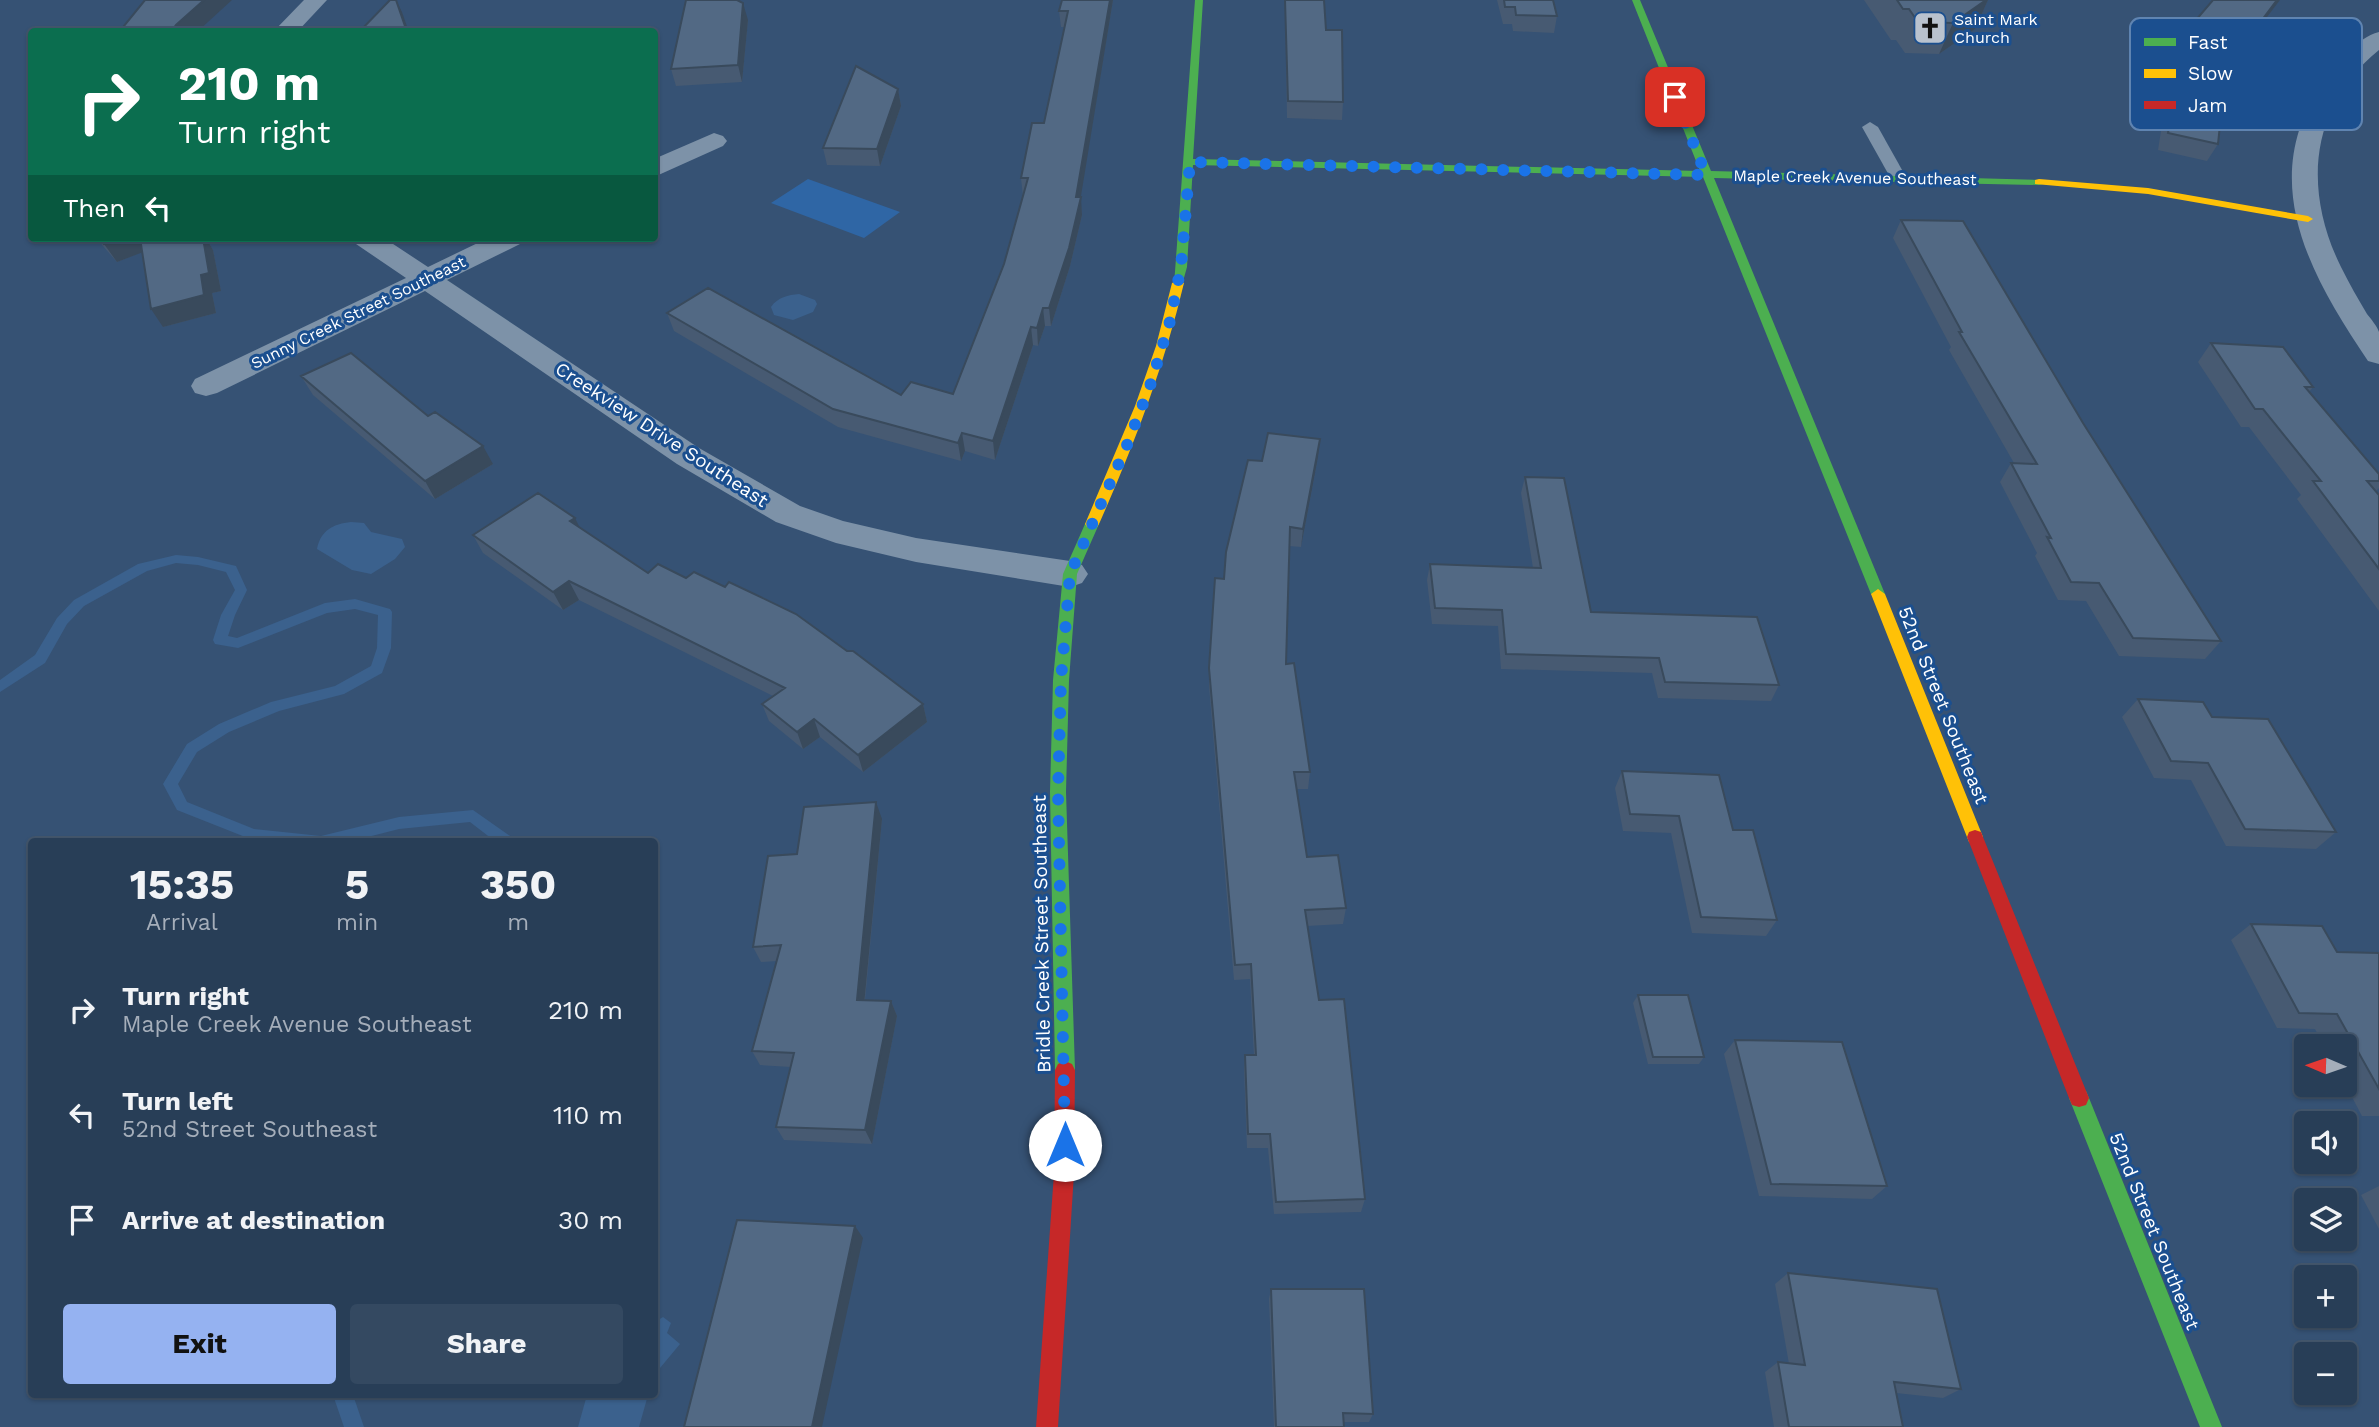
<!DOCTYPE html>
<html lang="en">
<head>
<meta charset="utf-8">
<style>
  body { margin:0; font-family:"Work Sans",sans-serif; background:#344961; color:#f1f3f6; height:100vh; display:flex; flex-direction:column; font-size:26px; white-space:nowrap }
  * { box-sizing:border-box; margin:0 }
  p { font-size:23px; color:#a5aeba }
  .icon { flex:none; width:38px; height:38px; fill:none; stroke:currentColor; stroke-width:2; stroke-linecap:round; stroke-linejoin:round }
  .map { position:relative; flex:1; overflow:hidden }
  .side { position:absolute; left:28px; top:838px; width:630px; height:560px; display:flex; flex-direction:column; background:#283e57; border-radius:7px; box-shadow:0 2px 5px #0004,0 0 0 2px #44576d }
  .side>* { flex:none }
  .top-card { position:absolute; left:28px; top:28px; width:630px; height:214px; border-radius:7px; box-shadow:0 2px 5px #0004,0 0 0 2px #44576d; background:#0b6e4f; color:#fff; overflow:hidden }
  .needle { width:46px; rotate:272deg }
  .tools { position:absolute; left:2294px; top:1034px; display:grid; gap:14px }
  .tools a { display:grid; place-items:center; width:63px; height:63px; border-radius:7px; background:#283e57; box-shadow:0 2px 5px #0004,0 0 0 2px #44576d; font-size:35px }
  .pin { position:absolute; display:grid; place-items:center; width:60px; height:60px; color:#fff; margin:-30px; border-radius:14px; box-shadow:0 4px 10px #0006 }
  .me { position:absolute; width:77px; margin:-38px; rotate:0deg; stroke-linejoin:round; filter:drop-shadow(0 0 5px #0008) }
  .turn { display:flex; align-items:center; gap:24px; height:147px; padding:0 35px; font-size:32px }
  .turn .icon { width:91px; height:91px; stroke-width:2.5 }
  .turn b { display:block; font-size:49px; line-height:60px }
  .then { display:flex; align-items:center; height:66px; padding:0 35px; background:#0003; gap:14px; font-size:26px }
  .eta { display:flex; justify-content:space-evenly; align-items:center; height:119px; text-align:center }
  .eta b { font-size:42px; font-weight:700; line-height:49px }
  .primary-button { display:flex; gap:14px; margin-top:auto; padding:14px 35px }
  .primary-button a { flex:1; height:80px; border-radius:7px; background:#95b2f1; color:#111; font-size:28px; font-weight:700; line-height:80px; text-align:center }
  .primary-button a+a { background:#344961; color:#f1f3f6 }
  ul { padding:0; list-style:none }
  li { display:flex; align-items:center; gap:21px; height:105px; padding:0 35px }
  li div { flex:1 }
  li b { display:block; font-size:26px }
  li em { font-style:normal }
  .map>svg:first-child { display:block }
  .green { fill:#2f66a5 }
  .water { fill:#3b618d }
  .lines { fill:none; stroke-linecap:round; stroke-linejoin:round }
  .stream { fill:#3b618d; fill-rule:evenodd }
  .lane { fill:#7d92a8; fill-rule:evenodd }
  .street { fill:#7d92a8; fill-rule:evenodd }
  .fast { fill:#4caf50; fill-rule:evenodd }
  .slow { fill:#ffc107; fill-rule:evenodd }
  .jam { fill:#c62828; fill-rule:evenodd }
  .wall { fill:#475a72 }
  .shaded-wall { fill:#394a5c }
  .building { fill:#526984; stroke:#394a5c; stroke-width:2 }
  .route { stroke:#1a73e8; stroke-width:12; stroke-dasharray:0 21.6 }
  .labels { text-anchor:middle; stroke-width:6; stroke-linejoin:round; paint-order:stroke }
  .far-poi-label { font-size:16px; fill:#fff; stroke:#1b4f8f; text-anchor:start }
  .far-street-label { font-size:16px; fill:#fff; stroke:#1b4f8f }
  .street-label { font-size:19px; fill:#fff; stroke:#1b4f8f }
  .key { fill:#1b4f8f; stroke:#5f84b1; stroke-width:2 }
  .key-label { font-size:19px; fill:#fff }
</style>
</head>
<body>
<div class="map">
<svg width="2379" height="1427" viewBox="0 0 2379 1427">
  <rect width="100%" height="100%" fill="#365274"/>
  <path class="green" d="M 808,179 L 900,212 L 864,238 L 771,203 Z"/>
  <path class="water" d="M 799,294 L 815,300 L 817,304 L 813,312 L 793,320 L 774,315 L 771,307 C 778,297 788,295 799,294 Z
    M 351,522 L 364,523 L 371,532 L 402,539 L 405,547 L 395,559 L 371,574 L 352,570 L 317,549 C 321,530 333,524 351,522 Z
    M 663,1317 L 671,1323 L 667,1333 L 680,1344 L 655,1374 L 655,1322 Z
    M 587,1395 L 648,1395 L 639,1427 L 578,1427 Z"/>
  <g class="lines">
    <path class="stream" d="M 176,555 L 198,557 L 236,566 L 247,590 L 235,615 L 228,636 L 237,638 L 325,603 L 355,599 L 390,609 L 392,612 L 391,648 L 382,673 L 344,694 L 279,711 L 229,732 L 197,752 L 178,784 L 187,802 L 254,829 L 321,836 L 399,817 L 473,810 L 513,838 L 515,842 L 496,842 L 470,822 L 399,829 L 348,842 L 258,842 L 177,810 L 163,784 L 187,744 L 219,724 L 271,702 L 335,686 L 371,666 L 377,648 L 378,615 L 355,609 L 327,613 L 238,648 L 215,644 L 213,640 L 221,615 L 235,590 L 226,572 L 198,565 L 176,563 L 147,571 L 84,606 L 67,624 L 45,663 L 0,692 L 0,680 L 35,655 L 57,618 L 74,600 L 138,564 Z
      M 333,1395 L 353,1395 L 364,1427 L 344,1427 Z"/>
    <path class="lane" d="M 1870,122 L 1878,127 L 1906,177 L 1904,180 L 1892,180 L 1890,177 L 1862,127 Z"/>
    <path class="street" d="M 304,0 L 327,0 L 297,32 L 273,32 Z
      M 2379,32 L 2379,50 C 2309,107 2303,190 2341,267 C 2349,283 2358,299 2367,314 C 2371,319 2377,326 2379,332 C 2379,341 2379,355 2379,364 L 2368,361 C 2310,275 2255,179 2324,81 C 2337,63 2356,38 2379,32 Z
      M 714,133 L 723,136 L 727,141 L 723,146 L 654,177 L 654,159 Z
      M 352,238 L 384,238 L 428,267 L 488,238 L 524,238 L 520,244 L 447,280 L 699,448 L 800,506 L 843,521 L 916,538 L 1070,561 L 1082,565 L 1088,574 L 1082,583 L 1070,587 L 916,562 L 836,543 L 776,522 L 677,464 L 425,291 L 217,393 L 206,396 L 195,393 L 191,386 L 195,379 L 406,278 L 356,244 Z"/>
    <path class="fast" d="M 1195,0 L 1203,0 L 1193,159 L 1700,171 L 1632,0 L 1640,0 L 1711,171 L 2043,180 L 2043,184 L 2039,185 L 1714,178 L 1885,594 L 1883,598 L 1878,599 L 1871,594 L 1703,177 L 1193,165 L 1187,267 L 1182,285 L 1174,285 Z
      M 1092,519 L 1099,524 L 1077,574 L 1069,680 L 1066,792 L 1075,1070 L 1072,1076 L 1065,1079 L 1058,1076 L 1055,1070 L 1050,792 L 1053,680 L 1063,574 L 1085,524 Z
      M 2079,1089 L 2086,1091 L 2089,1098 L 2222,1427 L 2200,1427 L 2069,1098 L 2072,1091 Z"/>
    <path class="slow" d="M 2039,179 L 2148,188 L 2308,216 L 2313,219 L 2308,222 L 2148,194 L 2035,184 L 2035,180 Z
      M 1178,280 L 1184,283 C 1164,367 1134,445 1099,524 L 1097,527 L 1087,527 L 1085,524 L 1135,406 L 1156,346 L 1172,283 Z
      M 1878,589 L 1885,594 L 1983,837 L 1981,842 L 1975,844 L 1969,842 L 1967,837 L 1871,594 Z"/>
    <path class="jam" d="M 1975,830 L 1981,832 L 1983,837 L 2089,1098 L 2086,1105 L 2079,1107 L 2072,1105 L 2069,1098 L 1967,837 L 1969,832 Z
      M 1065,1061 L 1072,1064 L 1075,1070 L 1074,1173 L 1058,1427 L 1036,1427 L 1054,1173 L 1055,1070 L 1058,1064 Z"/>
  </g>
  <path class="wall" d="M 1113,0 L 1080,197 L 1082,215 L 1070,266 L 1051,326 L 1045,326 L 1038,346 L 1033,345 L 995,460 L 965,451 L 961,461 L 838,427 L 674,331 L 667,313 L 901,395 L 953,394 L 1004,264 L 1023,196 L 1021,178 L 1044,123 L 1064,27 L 1061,27 L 1059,11 Z
    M 1285,0 L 1326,30 L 1343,102 L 1342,120 L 1287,118 Z
    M 1497,0 L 1553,0 L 1557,16 L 1554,33 L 1513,31 L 1512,24 L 1503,24 Z
    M 1864,0 L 1988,0 L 1975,29 L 1939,54 L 1905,53 L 1896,40 L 1891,40 Z
    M 748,20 L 742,82 L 676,86 L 671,69 Z
    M 2160,62 L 2225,72 L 2218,144 L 2207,161 L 2158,150 L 2164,112 L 2160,112 L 2166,84 L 2151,79 Z
    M 898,89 L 901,106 L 880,166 L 827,165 L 823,148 Z
    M 1901,220 L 2083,423 L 2221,641 L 2205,659 L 2119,656 L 2086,601 L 2058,600 L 2035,556 L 2037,553 L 2000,482 L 2011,463 L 2014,463 L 1949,350 L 1951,347 L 1893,238 Z
    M 96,238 L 206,238 L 213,250 L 221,291 L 212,293 L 216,313 L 163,327 L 142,252 L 117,262 Z
    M 2211,343 L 2313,387 L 2309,392 L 2379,474 L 2379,488 L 2376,491 L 2379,495 L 2379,611 L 2297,499 L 2301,495 L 2249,427 L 2241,427 L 2198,362 Z
    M 301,376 L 428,416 L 493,464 L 435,499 L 313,395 Z
    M 1320,439 L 1318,457 L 1301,547 L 1289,546 L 1286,664 L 1310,772 L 1308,789 L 1297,789 L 1307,857 L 1346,908 L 1343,924 L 1307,926 L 1319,1000 L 1365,1199 L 1361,1212 L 1274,1214 L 1268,1148 L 1247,1148 L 1244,1070 L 1245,1055 L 1254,1055 L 1250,979 L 1234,980 L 1209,686 L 1209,668 L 1224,579 L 1262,461 Z
    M 1525,477 L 1591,612 L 1779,685 L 1771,701 L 1658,698 L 1652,673 L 1501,669 L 1498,626 L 1432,624 L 1427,580 L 1430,564 L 1533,568 L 1521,493 Z
    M 580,528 L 648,573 L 847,651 L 923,704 L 927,722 L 863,772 L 820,737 L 803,749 L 769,721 L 762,704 L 773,696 L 579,600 L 563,610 L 483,553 L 473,535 Z
    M 2138,699 L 2212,717 L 2336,832 L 2316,849 L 2226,846 L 2191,780 L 2154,778 L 2122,717 Z
    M 1622,771 L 1733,830 L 1777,920 L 1766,936 L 1692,933 L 1671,833 L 1623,831 L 1615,788 Z
    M 882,819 L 865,1000 L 891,1001 L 897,1016 L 872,1144 L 784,1140 L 776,1127 L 791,1067 L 760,1065 L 752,1051 L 777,961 L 761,962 L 753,947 L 797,854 Z
    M 2251,924 L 2337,952 L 2379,953 L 2379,1116 L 2362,1116 L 2345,1084 L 2345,1046 L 2324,1046 L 2315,1029 L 2277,1028 L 2231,940 Z
    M 1638,995 L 1704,1057 L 1699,1064 L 1648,1064 L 1633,1003 Z
    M 1735,1040 L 1887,1186 L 1872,1199 L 1759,1196 L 1724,1054 Z
    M 2379,1186 L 2379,1229 L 2361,1195 Z
    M 1788,1273 L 1961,1389 L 1943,1398 L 1896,1393 L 1903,1427 L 1774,1427 L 1765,1372 L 1778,1362 L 1789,1364 L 1775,1284 Z
    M 1271,1289 L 1373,1414 L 1369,1422 L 1344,1422 L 1344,1427 L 1274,1427 L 1269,1299 Z"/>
  <path class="shaded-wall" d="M 204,0 L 232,0 L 197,32 L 171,32 L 176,25 Z
    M 396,0 L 402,12 L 409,32 L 407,32 Z
    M 1110,0 L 1113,0 L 1080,202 L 1081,197 L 1082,215 L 1070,266 L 1051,326 L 1049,308 Z
    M 1986,0 L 1988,0 L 1975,29 L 1939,54 L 1953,23 Z
    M 2277,0 L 2280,0 L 2215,85 L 2226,68 Z
    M 743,3 L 748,20 L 742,82 L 738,65 Z
    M 898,89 L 901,106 L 880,166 L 877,149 Z
    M 120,238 L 144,238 L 151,249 L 117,262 L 104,244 Z
    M 203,238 L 206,238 L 213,250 L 221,291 L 212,293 L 216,313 L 163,327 L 151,309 L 201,275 Z
    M 1043,308 L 1045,326 L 1038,346 L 1037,328 Z
    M 1031,327 L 1033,345 L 995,460 L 993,441 Z
    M 962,433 L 965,451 L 961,461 L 958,443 Z
    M 1320,439 L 1318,457 L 1301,547 L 1303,529 Z
    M 483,446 L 493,464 L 435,499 L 425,481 Z
    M 575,518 L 584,536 L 570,521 Z
    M 569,581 L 579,600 L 563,610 L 553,592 Z
    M 923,704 L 927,722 L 863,772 L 858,755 Z
    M 814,719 L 820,737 L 803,749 L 797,732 Z
    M 876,802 L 882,819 L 863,1015 L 857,1000 Z
    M 891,1001 L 897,1016 L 872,1144 L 865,1130 Z
    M 855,1226 L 863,1238 L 822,1427 L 812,1427 Z"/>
  <path class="building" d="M 145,0 L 204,0 L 176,25 L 171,32 L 119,32 Z
    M 390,0 L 396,0 L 407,32 L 359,32 Z
    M 686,0 L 737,0 L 743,3 L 738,65 L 671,69 Z
    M 1062,0 L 1110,0 L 1076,197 L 1081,197 L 1069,248 L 1049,308 L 1043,308 L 1037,328 L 1031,327 L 993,441 L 962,433 L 958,443 L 833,409 L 667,313 L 708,288 L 901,395 L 911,382 L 953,394 L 1004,264 L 1028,178 L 1021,178 L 1032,123 L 1044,123 L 1068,11 L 1059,11 Z
    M 1285,0 L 1324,0 L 1326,30 L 1342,30 L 1343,102 L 1288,101 Z
    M 1504,0 L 1553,0 L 1557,16 L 1516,15 L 1515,7 L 1505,7 Z
    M 1897,0 L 1986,0 L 1953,23 L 1918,22 L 1909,9 L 1903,9 Z
    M 2213,0 L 2277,0 L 2226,68 L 2218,144 L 2168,133 L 2174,95 L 2170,94 L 2176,67 L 2160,62 Z
    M 856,66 L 898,89 L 877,149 L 823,148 Z
    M 1901,220 L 1963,221 L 2083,423 L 2221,641 L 2133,638 L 2099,583 L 2071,582 L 2047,537 L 2051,538 L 2011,463 L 2037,464 L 1959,332 L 1962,332 Z
    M 99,238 L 120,238 L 104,244 Z
    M 140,238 L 203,238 L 209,273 L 201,275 L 204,295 L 151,309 Z
    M 2211,343 L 2283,347 L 2313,387 L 2305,387 L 2379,474 L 2379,481 L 2367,481 L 2379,495 L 2379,569 L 2313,481 L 2321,481 L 2263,409 L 2255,409 Z
    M 351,353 L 428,416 L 435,412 L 483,446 L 425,481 L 301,376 Z
    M 1268,433 L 1320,439 L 1303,529 L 1290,527 L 1286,664 L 1294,663 L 1310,772 L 1294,772 L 1307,857 L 1338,855 L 1346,908 L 1305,910 L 1319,1000 L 1344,999 L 1365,1199 L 1276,1202 L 1270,1134 L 1248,1134 L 1245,1055 L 1256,1055 L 1251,964 L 1235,965 L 1209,668 L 1215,578 L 1224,579 L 1226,552 L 1248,460 L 1262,461 Z
    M 1525,477 L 1564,478 L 1591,612 L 1757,617 L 1779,685 L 1665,682 L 1659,658 L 1506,654 L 1502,610 L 1435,608 L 1430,564 L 1541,568 Z
    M 538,493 L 575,518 L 570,521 L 648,573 L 658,564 L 686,578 L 694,572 L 725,587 L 729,582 L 796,614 L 847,651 L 853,651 L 923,704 L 858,755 L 814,719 L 797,732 L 762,704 L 785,688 L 569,581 L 553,592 L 473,535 Z
    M 2138,699 L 2203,702 L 2212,717 L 2268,719 L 2336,832 L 2245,829 L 2208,763 L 2171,761 Z
    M 1622,771 L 1719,775 L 1733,830 L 1753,830 L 1777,920 L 1701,917 L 1679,816 L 1630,814 Z
    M 876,802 L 857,1000 L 891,1001 L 865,1130 L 776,1127 L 794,1053 L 752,1051 L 781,945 L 753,947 L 768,856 L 797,854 L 804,807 Z
    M 2251,924 L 2322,926 L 2337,952 L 2379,953 L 2379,1089 L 2337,1014 L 2299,1013 Z
    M 1638,995 L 1688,995 L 1704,1057 L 1653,1057 Z
    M 1735,1040 L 1842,1042 L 1887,1186 L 1771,1184 Z
    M 737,1220 L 855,1226 L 812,1427 L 684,1427 Z
    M 1788,1273 L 1937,1289 L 1961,1389 L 1894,1382 L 1903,1427 L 1789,1427 L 1778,1362 L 1805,1365 Z
    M 1271,1289 L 1364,1289 L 1373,1414 L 1343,1413 L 1344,1427 L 1276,1427 Z"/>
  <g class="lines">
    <path class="route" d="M 1065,1145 L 1058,792 L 1061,680 L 1070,574 L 1127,445 L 1151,383 L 1170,321 L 1181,267 L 1190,162 L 1706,175 L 1675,97"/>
  </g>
  <defs>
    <symbol id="church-square" viewBox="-11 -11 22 22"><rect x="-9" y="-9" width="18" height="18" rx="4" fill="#b9c2ce" stroke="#1b4f8f"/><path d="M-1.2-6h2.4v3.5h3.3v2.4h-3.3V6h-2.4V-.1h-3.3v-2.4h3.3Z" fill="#111"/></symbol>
  </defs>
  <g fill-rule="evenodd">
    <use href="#church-square" x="1911" y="9" width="38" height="38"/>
  </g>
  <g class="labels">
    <g class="far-poi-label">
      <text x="1954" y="25">Saint Mark<tspan x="1954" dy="18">Church</tspan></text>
    </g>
    <g class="far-street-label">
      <text transform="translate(1855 177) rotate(1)" y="6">Maple Creek Avenue Southeast</text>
      <text transform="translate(358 312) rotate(-26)" y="6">Sunny Creek Street Southeast</text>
    </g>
    <g class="street-label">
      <text transform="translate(662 434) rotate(33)" y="7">Creekview Drive Southeast</text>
      <text transform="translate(1944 705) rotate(68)" y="7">52nd Street Southeast</text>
      <text transform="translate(1041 934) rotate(-91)" y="7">Bridle Creek Street Southeast</text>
      <text transform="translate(2155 1231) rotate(68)" y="7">52nd Street Southeast</text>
    </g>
  </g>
  <rect x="2130" y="18" width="232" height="112" rx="10" class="key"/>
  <rect x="2144" y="38" width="32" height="8" fill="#4caf50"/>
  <rect x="2144" y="69" width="32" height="9" fill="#ffc107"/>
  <rect x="2144" y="101" width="32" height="8" fill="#c62828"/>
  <g class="key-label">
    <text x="2188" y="49">Fast</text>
    <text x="2188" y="80">Slow</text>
    <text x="2188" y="112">Jam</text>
  </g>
</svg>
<div class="tools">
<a><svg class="needle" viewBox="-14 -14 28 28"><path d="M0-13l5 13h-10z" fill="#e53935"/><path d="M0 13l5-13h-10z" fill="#a5aeba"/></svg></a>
<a><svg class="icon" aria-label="sound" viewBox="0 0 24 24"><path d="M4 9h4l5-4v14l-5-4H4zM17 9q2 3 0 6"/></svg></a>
<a><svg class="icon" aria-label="layers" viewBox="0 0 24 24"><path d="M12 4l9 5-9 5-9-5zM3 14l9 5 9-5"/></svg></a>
<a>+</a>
<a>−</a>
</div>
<div class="pin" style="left:1675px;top:97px;background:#d93025"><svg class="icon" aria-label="arrive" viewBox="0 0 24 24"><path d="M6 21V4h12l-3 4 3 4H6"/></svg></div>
<svg class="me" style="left:1065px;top:1145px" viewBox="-20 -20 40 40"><circle r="19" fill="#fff"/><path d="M0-13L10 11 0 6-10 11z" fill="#1a73e8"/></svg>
<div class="top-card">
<div class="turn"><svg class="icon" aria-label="right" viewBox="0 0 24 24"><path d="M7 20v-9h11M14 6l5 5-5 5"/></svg><div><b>210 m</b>Turn right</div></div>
<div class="then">Then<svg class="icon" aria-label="left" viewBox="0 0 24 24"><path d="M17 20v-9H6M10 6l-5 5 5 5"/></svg></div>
</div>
<section class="side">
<div class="eta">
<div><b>15:35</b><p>Arrival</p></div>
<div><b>5</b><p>min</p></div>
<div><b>350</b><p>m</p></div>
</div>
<ul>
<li><svg class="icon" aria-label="right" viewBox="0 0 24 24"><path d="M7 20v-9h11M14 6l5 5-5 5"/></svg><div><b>Turn right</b><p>Maple Creek Avenue Southeast</p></div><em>210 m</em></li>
<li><svg class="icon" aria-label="left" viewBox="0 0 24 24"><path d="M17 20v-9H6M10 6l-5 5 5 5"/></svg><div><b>Turn left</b><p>52nd Street Southeast</p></div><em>110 m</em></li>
<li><svg class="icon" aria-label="arrive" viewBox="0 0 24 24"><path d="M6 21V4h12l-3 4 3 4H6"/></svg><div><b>Arrive at destination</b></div><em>30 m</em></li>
</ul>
<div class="primary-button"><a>Exit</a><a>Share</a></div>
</section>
</div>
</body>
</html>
